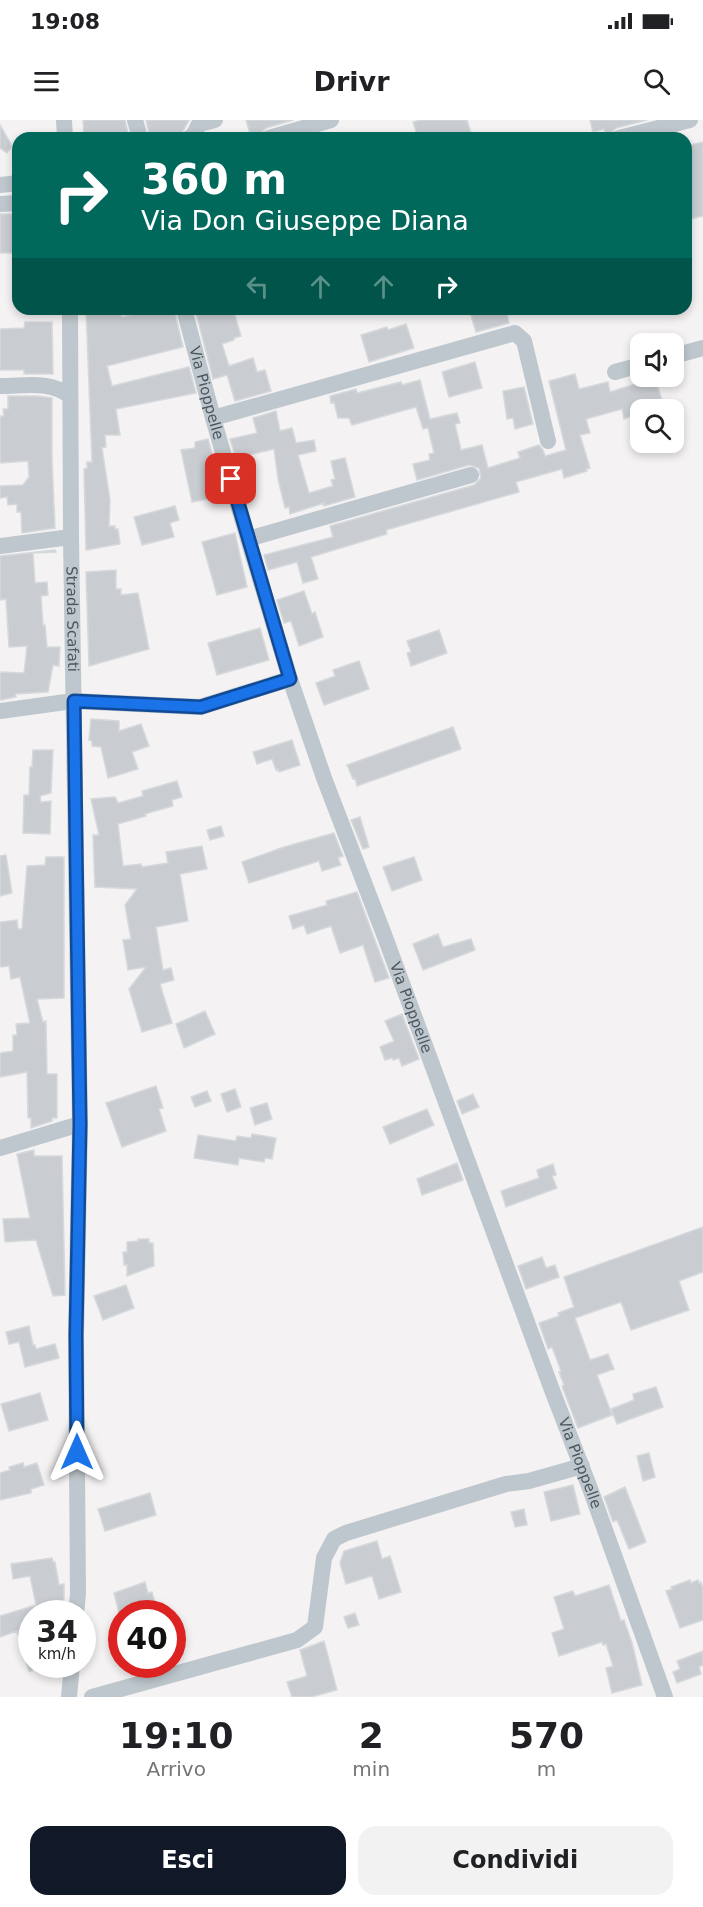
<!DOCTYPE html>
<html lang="it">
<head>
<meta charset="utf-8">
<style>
  body { margin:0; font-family:"DejaVu Sans",sans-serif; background:#f2f2f2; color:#202124; height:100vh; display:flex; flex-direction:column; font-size:22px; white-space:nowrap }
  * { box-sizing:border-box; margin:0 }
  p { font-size:20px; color:#757577 }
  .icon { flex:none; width:33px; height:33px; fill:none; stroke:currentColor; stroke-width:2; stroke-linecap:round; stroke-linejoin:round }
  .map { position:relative; height:1577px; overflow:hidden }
  .details { display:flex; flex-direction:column; background:#fff; flex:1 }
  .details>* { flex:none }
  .banner { position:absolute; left:12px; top:12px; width:680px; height:183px; border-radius:18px; box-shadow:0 3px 9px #0003; background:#00695c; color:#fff; overflow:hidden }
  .tools { position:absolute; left:630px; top:213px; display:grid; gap:12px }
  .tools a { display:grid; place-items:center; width:54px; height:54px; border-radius:12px; background:#fff; box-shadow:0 3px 9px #0003; font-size:30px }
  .speed { position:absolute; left:18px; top:1480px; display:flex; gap:12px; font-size:30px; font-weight:700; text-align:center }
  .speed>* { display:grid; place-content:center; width:78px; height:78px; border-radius:50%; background:#fff; box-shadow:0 3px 9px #0003; line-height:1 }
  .speed small { font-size:15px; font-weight:400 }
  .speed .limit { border:9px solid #d22; background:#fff; color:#111 }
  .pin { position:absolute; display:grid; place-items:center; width:51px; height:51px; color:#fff; margin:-26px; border-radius:12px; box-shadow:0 3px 9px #0006 }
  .me { position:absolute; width:66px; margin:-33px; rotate:0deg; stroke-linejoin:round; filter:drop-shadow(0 0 4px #0008) }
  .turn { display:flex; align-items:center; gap:21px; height:126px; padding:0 30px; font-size:27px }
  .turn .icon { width:78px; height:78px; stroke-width:2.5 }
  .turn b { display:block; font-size:42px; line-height:51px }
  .lanes { display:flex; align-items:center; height:57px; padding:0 30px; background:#0003; justify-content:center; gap:30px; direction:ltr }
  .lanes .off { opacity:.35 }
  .eta { display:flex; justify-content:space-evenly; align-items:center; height:102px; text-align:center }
  .eta b { font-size:36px; font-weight:700; line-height:42px }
  .button { display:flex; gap:12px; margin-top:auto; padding:12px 30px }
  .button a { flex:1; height:69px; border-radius:18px; background:#111827; color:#fff; font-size:24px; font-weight:700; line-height:69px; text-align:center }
  .button a+a { background:#f2f2f2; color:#202124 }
  .status { display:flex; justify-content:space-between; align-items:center; height:42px; padding:0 30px; background:#fff; direction:ltr }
  .status svg { height:16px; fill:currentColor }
  header { display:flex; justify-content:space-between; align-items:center; height:78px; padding:0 30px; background:#fff; font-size:27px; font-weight:700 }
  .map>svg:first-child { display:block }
  .building { fill:#c9cdd1; stroke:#d6d9dc; stroke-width:1.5 }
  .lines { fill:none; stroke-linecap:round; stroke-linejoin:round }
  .minor { stroke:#bec7cd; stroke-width:16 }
  .route-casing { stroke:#114b97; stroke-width:15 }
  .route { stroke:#1a73e8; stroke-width:10 }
  .labels { text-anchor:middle; stroke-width:5; stroke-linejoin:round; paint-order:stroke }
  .street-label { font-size:15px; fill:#4a575e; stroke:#fff }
</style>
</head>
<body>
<div class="status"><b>19:08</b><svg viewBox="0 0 49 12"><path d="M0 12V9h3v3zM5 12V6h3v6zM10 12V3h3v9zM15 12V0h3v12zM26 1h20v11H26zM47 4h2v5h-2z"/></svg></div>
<header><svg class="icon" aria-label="menu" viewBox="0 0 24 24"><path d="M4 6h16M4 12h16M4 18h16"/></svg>Drivr<svg class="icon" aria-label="search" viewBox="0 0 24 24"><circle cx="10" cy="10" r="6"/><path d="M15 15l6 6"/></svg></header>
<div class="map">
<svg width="703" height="1577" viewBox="0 0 703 1577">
  <rect width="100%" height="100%" fill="#f4f2f2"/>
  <path class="building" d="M 83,0 L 125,0 L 129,18 L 84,18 Z
    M 146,0 L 189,0 L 179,18 L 150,18 Z
    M 246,0 L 293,0 L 266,8 L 259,15 L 251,17 Z
    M 421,0 L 467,0 L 471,13 L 453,18 L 418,18 L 413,2 Z
    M 590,0 L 647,0 L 616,8 L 606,17 L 604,9 L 593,12 Z
    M 0,5 L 11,24 L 11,28 L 7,33 L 0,28 Z
    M 703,22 L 703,96 L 686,100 L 686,26 Z
    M 0,94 L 18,94 L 18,133 L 0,133 Z
    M 86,189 L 120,189 L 122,197 L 160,189 L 174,189 L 183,227 L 107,246 L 112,266 L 189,247 L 196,273 L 116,289 L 120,315 L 105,315 L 106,327 L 102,328 L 110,380 L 109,406 L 115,406 L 115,409 L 118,409 L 120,424 L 86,430 L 84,349 L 87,348 L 87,342 L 92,342 Z
    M 195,189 L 220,189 L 221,192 L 233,189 L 241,216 L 234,218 L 234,220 L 222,224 L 229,246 L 253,238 L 257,252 L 265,250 L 271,271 L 235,281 L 227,255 L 213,259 Z
    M 469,189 L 506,189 L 509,203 L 476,212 Z
    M 25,202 L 52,202 L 53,254 L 24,254 L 24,250 L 0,250 L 0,209 L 24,208 Z
    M 406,204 L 414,228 L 369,242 L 361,215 L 387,207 L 388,210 Z
    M 475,242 L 482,268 L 449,277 L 442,252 Z
    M 575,254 L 579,269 L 608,262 L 610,272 L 655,258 L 665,290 L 640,290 L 640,293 L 624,299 L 622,289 L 586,299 L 590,313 L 580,315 L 590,348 L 586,349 L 587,351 L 564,358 L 562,349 L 516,362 L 519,372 L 386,410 L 387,414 L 311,437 L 318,459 L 303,463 L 297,442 L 268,450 L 264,435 L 333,417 L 330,406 L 474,365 L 481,358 L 479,348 L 469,345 L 417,360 L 413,344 L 430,340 L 429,334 L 434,333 L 428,308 L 423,309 L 416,287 L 352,305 L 349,298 L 338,298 L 334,282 L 331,283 L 330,276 L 356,269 L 357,273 L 401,262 L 402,265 L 420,260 L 430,299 L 457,293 L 460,303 L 455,304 L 461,330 L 482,325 L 488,348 L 520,338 L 518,332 L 539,325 L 543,330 L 545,336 L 566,330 L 549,261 Z
    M 524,267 L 533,304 L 515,309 L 513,298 L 507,299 L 503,271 Z
    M 8,276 L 37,276 L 52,278 L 52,340 L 55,408 L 22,413 L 21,392 L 17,392 L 17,384 L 8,385 L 7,377 L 0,378 L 0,366 L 23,365 L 29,357 L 28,341 L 0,343 L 0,296 L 4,296 L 3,289 L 8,289 Z
    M 276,291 L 280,311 L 292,308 L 296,323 L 314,320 L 316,331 L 298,335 L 309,373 L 333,366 L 331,360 L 335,359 L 331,341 L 345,338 L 355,377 L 324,386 L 324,383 L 290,394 L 289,387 L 285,388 L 278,359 L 274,329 L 236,338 L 230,319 L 257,313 L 253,298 Z
    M 208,319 L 217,351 L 220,371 L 217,372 L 218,377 L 192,382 L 181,330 L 195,328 L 195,322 Z
    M 175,386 L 179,400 L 170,403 L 174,417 L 142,425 L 134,397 Z
    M 235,413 L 247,467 L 217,475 L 202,422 Z
    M 55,430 L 56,432 L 33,433 L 35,463 L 47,462 L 48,475 L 41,476 L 43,505 L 45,505 L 47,527 L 60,527 L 59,546 L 53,545 L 48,572 L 15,574 L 16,577 L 0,580 L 0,552 L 24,553 L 27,526 L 9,527 L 6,479 L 0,480 L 0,436 Z
    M 116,450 L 116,469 L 121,469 L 121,475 L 138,473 L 149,529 L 89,546 L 86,452 Z
    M 304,471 L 312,494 L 315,492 L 323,517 L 299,526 L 291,501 L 284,503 L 277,480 Z
    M 260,508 L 269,540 L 217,555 L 208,523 Z
    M 439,510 L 447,533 L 411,546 L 407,533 L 411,532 L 407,521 Z
    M 359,541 L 369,569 L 324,585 L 316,563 L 335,556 L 333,550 Z
    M 91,599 L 119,601 L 119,611 L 141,604 L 149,626 L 132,632 L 138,649 L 108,658 L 101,627 L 92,626 L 92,621 L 89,620 Z
    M 453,607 L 461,629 L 357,666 L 355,658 L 353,659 L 347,645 Z
    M 292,620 L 300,645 L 279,652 L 278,649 L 276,650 L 272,639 L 257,644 L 253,632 Z
    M 33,630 L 53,630 L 51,673 L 40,676 L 41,682 L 51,681 L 50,714 L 23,713 L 24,675 L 29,675 L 30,647 L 32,647 Z
    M 177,661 L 182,677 L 172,680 L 173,686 L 145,694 L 146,696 L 118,704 L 123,746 L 141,744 L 142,747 L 168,743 L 166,732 L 202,726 L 207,749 L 180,754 L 188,801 L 156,807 L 163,850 L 171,848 L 174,860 L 160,864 L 172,903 L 142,912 L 129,869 L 146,847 L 128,850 L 123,820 L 131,819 L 125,785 L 137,769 L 95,767 L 93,715 L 99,715 L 91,679 L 115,677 L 118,683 L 143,676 L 142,671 Z
    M 360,697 L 369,727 L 363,729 L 351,700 Z
    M 221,706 L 224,716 L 210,720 L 207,710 Z
    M 334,713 L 343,736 L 338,738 L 341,745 L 322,751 L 319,741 L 249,763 L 242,742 L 284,727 Z
    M 6,735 L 12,773 L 0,776 L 0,736 Z
    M 46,737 L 64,737 L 64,878 L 37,879 L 43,902 L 46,901 L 47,954 L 57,954 L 57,998 L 52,998 L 52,1001 L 31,1008 L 31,998 L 28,998 L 27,952 L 0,957 L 0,933 L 13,931 L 13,915 L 17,915 L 16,904 L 30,903 L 20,857 L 11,859 L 9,846 L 0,847 L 0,802 L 17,800 L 18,809 L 22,809 L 27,746 L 45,745 Z
    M 414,737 L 422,760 L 392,771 L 383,747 Z
    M 357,772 L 389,858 L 375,862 L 363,825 L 340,833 L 331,806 L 307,814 L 304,805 L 293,809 L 289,796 L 327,785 L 326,781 Z
    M 438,814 L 443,827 L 471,819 L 475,830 L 423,850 L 413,824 Z
    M 205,891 L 215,914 L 184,928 L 176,904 Z
    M 402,894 L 419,939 L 402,946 L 399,938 L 393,940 L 392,938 L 385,940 L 380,927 L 394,921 L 385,901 Z
    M 156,966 L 163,988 L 159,989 L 166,1011 L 122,1027 L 106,983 Z
    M 235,969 L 241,987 L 227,992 L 221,974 Z
    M 207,971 L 211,981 L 195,987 L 191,977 Z
    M 473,974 L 479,987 L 462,994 L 457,981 Z
    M 267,983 L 272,999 L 255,1005 L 250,988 Z
    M 427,989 L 434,1005 L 390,1024 L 383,1007 Z
    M 252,1014 L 276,1018 L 272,1039 L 265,1038 L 264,1042 L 239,1038 L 238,1045 L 194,1038 L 198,1015 L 236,1021 L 237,1016 L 251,1018 Z
    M 34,1030 L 34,1036 L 62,1036 L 65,1175 L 53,1176 L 36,1120 L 5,1122 L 3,1099 L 30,1098 L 17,1034 Z
    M 457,1043 L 463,1060 L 422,1075 L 417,1059 Z
    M 553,1044 L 556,1055 L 552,1056 L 557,1068 L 506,1087 L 501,1071 L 539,1058 L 537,1050 Z
    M 703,1107 L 703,1152 L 679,1161 L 689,1190 L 631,1210 L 621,1182 L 575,1198 L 590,1240 L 608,1234 L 614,1249 L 597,1255 L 612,1295 L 578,1308 L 562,1266 L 564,1265 L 559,1252 L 561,1251 L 552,1227 L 548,1229 L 539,1203 L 559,1196 L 558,1193 L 574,1187 L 564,1157 Z
    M 138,1119 L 149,1119 L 149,1123 L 153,1123 L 154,1146 L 127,1156 L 127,1145 L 124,1145 L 123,1132 L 127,1132 L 127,1122 L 138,1121 Z
    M 542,1137 L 546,1148 L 555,1145 L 559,1157 L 526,1169 L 518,1146 Z
    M 126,1165 L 134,1188 L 103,1200 L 94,1176 Z
    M 29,1206 L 33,1225 L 35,1225 L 36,1229 L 55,1224 L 59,1238 L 25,1247 L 19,1222 L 9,1224 L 6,1212 Z
    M 656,1267 L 663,1287 L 617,1304 L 611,1289 L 634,1280 L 633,1274 Z
    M 40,1273 L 48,1300 L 9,1311 L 1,1284 Z
    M 649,1333 L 655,1357 L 643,1361 L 637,1336 Z
    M 23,1343 L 24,1347 L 37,1343 L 44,1365 L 31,1369 L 31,1373 L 0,1380 L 0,1353 L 10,1350 L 9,1347 Z
    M 573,1365 L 580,1394 L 551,1401 L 544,1372 Z
    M 625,1367 L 646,1422 L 629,1429 L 617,1400 L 613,1402 L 604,1377 Z
    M 150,1373 L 156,1395 L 105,1411 L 98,1389 Z
    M 524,1389 L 527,1405 L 515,1407 L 511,1392 Z
    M 377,1421 L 382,1439 L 390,1436 L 401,1472 L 379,1479 L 372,1456 L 346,1464 L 340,1443 L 344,1431 Z
    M 52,1438 L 53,1442 L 55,1442 L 59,1465 L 64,1464 L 64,1490 L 62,1490 L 62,1494 L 32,1494 L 32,1551 L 29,1551 L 17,1511 L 0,1517 L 0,1496 L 36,1485 L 30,1456 L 13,1459 L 11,1444 Z
    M 690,1460 L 691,1463 L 698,1460 L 699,1463 L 701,1462 L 703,1468 L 703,1500 L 680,1508 L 666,1471 L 672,1469 L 671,1467 Z
    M 145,1462 L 148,1473 L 152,1472 L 156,1487 L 129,1494 L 122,1494 L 120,1497 L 114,1473 Z
    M 609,1465 L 621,1501 L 624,1500 L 632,1523 L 642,1565 L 612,1573 L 606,1548 L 613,1546 L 606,1524 L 603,1525 L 602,1522 L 559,1536 L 552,1513 L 564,1509 L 554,1477 L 573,1471 L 575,1476 Z
    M 355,1493 L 359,1505 L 348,1508 L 344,1497 Z
    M 324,1521 L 337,1570 L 311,1577 L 292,1577 L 287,1562 L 307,1556 L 300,1530 Z
    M 703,1531 L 703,1545 L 699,1547 L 701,1554 L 677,1563 L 673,1552 L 680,1549 L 677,1541 Z"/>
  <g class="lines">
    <g class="minor">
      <path d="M 64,0 L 65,18"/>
      <path d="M 135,0 L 140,18"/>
      <path d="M 189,18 L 193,16 L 199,4 L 215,0"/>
      <path d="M 269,18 L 331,0"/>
      <path d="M 619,18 L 690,0"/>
      <path d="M 0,65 L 18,63"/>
      <path d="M 0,84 L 18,83"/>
      <path id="s1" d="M 70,189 L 71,417 L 80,1004 L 76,1215 L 78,1474 L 76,1494"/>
      <path id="s2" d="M 184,189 L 213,298 L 248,419 L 290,559 L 324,658 L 385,817 L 552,1270 L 591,1371 L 665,1577"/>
      <path d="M 674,236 L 703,228"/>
      <path d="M 615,252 L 640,245"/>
      <path d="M 0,266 C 25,266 49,260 70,276"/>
      <path d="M 213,298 L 515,213 L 524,221 L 548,321"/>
      <path d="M 248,419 L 471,355"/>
      <path d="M 0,426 L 71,417"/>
      <path d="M 0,591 L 73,581 L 200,587 L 290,559"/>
      <path d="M 0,1028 L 80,1004"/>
      <path d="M 69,1577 L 72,1545"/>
      <path d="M 92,1577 L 297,1520 L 315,1507 L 324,1438 L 334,1419 L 346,1413 L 506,1364 L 529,1361 L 582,1346"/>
    </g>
  </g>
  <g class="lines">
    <defs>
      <path id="route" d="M 77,1332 L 76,1215 L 80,1004 L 74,581 L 201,587 L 290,559 L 231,359"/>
    </defs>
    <use href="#route" class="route-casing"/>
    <use href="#route" class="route"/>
  </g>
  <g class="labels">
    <g class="street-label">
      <text dy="5" stroke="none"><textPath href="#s2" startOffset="87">Via Pioppelle</textPath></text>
      <text dy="5" stroke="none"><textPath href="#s1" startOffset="310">Strada Scafati</textPath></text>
      <text dy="5" stroke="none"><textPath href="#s2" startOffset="735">Via Pioppelle</textPath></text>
      <text dy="5" stroke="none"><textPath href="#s2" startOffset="1221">Via Pioppelle</textPath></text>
    </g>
  </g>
</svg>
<div class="tools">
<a><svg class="icon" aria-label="sound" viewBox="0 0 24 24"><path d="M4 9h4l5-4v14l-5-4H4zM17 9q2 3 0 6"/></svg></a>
<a><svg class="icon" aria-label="search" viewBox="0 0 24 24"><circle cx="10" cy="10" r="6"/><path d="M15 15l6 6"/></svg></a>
</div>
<div class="speed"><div>34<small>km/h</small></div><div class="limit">40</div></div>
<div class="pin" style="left:231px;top:359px;background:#d93025"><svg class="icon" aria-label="arrive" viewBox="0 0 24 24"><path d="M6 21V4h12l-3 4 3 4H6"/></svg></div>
<svg class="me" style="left:77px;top:1332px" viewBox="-20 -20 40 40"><path d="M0-17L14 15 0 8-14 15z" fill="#1a73e8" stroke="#fff" stroke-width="4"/></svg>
<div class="banner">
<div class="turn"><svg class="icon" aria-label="right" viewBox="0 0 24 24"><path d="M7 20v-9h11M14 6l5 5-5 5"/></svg><div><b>360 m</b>Via Don Giuseppe Diana</div></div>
<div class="lanes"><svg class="icon off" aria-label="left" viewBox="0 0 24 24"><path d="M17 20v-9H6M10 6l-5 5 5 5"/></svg><svg class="icon off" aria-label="ahead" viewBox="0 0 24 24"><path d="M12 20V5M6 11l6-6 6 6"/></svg><svg class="icon off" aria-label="ahead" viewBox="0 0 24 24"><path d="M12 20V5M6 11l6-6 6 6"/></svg><svg class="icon" aria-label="right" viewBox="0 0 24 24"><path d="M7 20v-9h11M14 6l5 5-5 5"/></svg></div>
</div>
</div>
<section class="details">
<div class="eta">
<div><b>19:10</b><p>Arrivo</p></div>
<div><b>2</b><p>min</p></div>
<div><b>570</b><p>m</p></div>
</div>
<div class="button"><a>Esci</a><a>Condividi</a></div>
</section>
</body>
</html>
